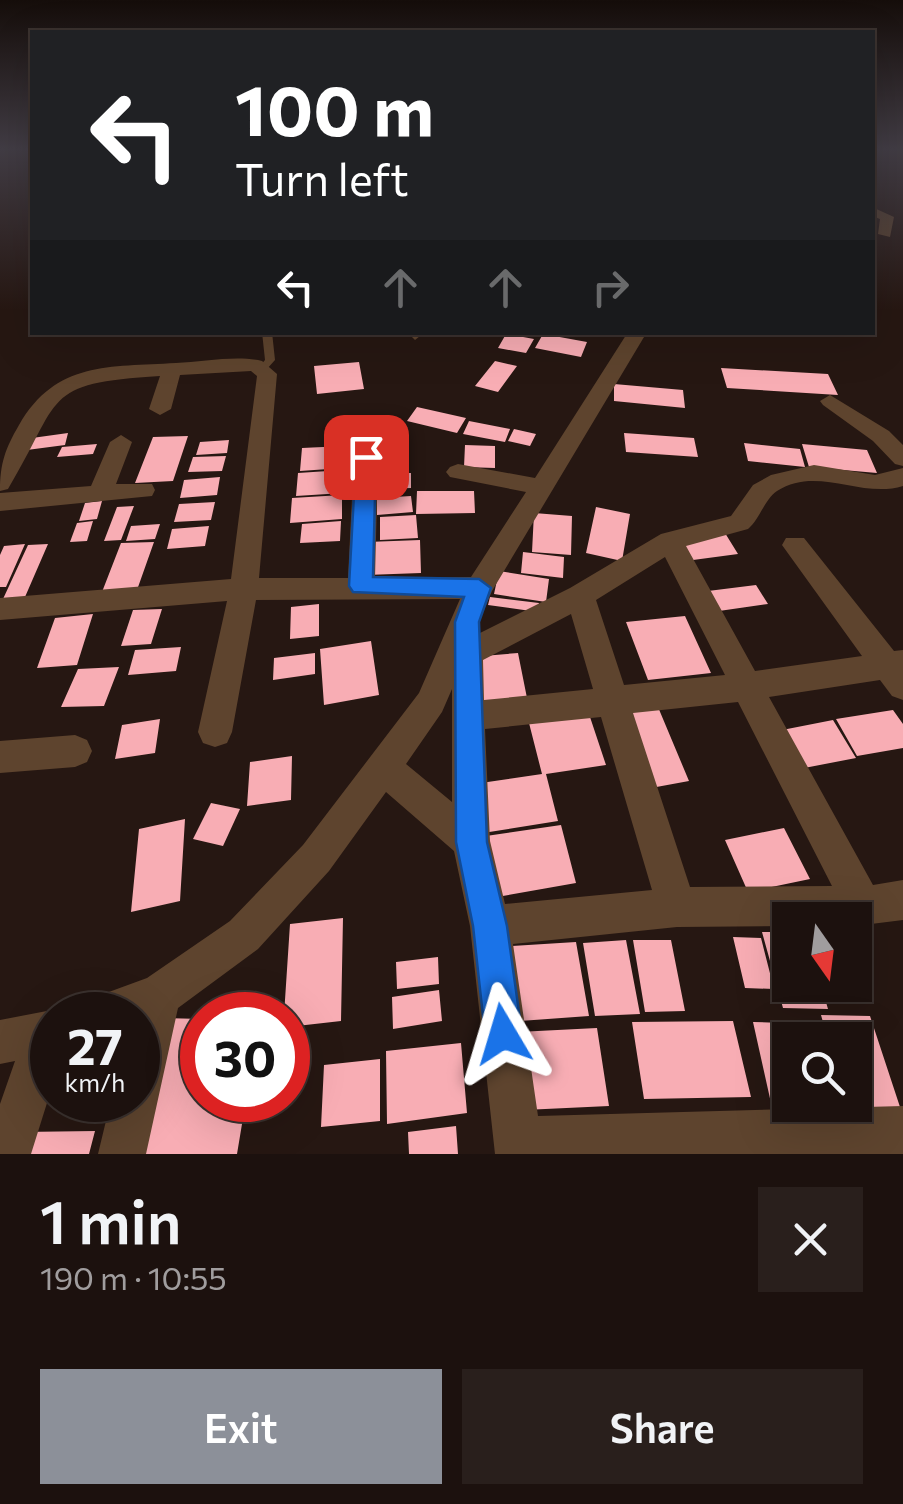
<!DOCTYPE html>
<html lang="en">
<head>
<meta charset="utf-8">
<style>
  body { margin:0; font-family:Commissioner,sans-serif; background:#291f1c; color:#f1f3f6; height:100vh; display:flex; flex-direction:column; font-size:38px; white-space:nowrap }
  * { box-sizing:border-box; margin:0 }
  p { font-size:32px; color:#a09d9e }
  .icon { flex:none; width:55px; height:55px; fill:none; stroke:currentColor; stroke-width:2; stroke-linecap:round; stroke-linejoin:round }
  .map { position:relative; height:1154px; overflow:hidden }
  .details { display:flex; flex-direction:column; background:#1c110e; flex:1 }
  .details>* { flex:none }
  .top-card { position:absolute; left:30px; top:30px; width:845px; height:305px; border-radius:0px; box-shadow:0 10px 40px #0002,0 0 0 2px #3a312e; background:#202124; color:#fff; overflow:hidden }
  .needle { width:65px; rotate:166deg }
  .tools { position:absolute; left:772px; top:902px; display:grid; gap:20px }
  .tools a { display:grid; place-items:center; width:100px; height:100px; border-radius:0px; background:#1c110e; box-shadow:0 10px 40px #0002,0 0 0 2px #3a312e; font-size:50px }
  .speed { position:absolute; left:30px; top:992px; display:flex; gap:20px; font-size:50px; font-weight:700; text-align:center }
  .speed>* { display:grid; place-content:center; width:130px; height:130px; border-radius:50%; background:#1c110e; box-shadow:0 10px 40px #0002,0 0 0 2px #3a312e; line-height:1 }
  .speed small { font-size:25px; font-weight:400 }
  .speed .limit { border:15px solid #d22; background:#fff; color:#111 }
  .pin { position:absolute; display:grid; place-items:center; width:85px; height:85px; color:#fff; margin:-42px; border-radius:20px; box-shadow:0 5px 15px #0006 }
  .me { position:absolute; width:110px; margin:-55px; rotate:353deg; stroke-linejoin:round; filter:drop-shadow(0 0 8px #0008) }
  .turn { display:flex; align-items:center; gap:35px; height:210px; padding:0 40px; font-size:45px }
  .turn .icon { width:130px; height:130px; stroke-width:2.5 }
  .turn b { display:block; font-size:70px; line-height:85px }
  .lanes { display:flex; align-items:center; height:95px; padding:0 40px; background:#0003; justify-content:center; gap:50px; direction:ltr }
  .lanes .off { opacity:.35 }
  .round { display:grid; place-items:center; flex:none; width:105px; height:105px; border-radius:0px; background:#291f1c }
  .summary { display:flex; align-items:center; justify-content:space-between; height:170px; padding:0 40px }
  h1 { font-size:60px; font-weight:600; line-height:75px }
  .action { display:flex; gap:20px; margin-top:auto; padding:20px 40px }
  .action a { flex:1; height:115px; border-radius:0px; background:#8c9099; color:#fff; font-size:40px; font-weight:600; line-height:115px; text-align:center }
  .action a+a { background:#291f1c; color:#f1f3f6 }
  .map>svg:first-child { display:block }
  .building { fill:#f8adb4 }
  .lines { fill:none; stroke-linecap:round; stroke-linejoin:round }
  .lane { fill:#5e442e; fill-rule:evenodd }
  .street { fill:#5e442e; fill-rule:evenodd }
  .route { fill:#1a73e8; stroke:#114b97; stroke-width:2.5 }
</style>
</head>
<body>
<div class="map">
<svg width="903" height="1154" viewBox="0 0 903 1154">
  <rect width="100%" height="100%" fill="#261712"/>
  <path class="building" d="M 506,334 L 534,339 L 526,353 L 498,348 Z
    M 543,334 L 587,342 L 581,357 L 535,348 Z
    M 495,361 L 517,366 L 498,392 L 475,386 Z
    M 359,362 L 364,389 L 317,394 L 314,366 Z
    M 721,368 L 828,374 L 838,395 L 727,388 Z
    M 614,384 L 683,390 L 685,408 L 614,401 Z
    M 417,407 L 466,418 L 457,433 L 407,421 Z
    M 469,421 L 510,429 L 505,442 L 463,434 Z
    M 514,429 L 536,434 L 530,446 L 508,441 Z
    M 68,433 L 65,445 L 27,450 L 32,438 Z
    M 624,433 L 694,438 L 698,457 L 626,452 Z
    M 188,436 L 173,481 L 135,483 L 153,437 Z
    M 229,440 L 227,453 L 196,455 L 200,442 Z
    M 744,443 L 800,449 L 805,467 L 748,461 Z
    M 97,444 L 93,454 L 57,457 L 62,447 Z
    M 802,444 L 867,450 L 877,473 L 809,467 Z
    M 465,445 L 495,446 L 495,468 L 464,467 Z
    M 344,446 L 343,468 L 300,471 L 302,448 Z
    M 226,456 L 222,471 L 188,472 L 193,457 Z
    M 343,470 L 343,493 L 296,496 L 298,473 Z
    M 381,473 L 411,473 L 411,488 L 380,489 Z
    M 220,477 L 217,495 L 180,498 L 184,480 Z
    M 417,491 L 474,491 L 475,513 L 416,514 Z
    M 342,495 L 342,519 L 290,523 L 292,498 Z
    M 411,496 L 413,512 L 377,515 L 377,498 Z
    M 102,501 L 97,519 L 79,521 L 85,503 Z
    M 215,502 L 211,520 L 174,522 L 179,504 Z
    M 134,506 L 121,540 L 104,541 L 117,507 Z
    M 596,507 L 630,514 L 622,561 L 586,553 Z
    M 534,513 L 572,516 L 571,555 L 532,552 Z
    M 416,515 L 418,538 L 380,540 L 380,517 Z
    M 93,521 L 87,541 L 70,542 L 77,523 Z
    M 341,521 L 340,541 L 300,543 L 302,524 Z
    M 160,524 L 155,539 L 126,541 L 131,526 Z
    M 209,526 L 205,546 L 167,549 L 172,529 Z
    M 725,533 L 738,554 L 693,560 L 681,539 Z
    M 420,540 L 421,573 L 366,575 L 367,542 Z
    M 154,542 L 137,590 L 102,592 L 121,543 Z
    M 25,544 L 6,587 L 0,587 L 0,555 L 4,546 Z
    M 48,544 L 25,597 L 3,599 L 28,545 Z
    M 523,552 L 564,557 L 563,578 L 521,573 Z
    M 499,571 L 549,579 L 546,602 L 494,594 Z
    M 756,585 L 768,604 L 719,611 L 708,591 Z
    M 490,597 L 539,603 L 538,612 L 488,605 Z
    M 319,604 L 319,636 L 290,639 L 291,607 Z
    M 162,609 L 151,644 L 121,646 L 133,610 Z
    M 93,614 L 77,665 L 37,668 L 55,618 Z
    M 685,616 L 711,673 L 648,680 L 626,622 Z
    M 371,641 L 379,695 L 324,705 L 320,649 Z
    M 181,647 L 176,671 L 128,675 L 135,650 Z
    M 315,653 L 315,674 L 273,680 L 274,658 Z
    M 518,653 L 527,698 L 478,703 L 471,657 Z
    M 119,667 L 104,706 L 61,707 L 78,669 Z
    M 658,707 L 689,781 L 651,788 L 623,712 Z
    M 893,710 L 903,724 L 903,748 L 857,756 L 836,719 Z
    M 589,714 L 606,765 L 546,774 L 558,821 L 483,833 L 474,784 L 542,774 L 529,723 Z
    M 160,719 L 155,753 L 115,759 L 122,725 Z
    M 833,720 L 856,758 L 799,769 L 777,731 Z
    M 292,756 L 291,800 L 247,806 L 250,762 Z
    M 211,803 L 240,809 L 223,846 L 193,839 Z
    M 185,819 L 180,901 L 131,912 L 139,829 Z
    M 561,825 L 576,883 L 497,897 L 486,836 Z
    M 784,828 L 810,879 L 748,892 L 725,840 Z
    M 343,918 L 341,1021 L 288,1027 L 288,1015 L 284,1015 L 290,924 Z
    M 762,932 L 790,932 L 790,985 L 821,985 L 828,1009 L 783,1008 Z
    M 733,937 L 761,938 L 774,989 L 745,988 Z
    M 626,940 L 640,1014 L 595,1016 L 583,943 Z
    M 633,940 L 671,940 L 685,1011 L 645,1012 Z
    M 576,942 L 589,1016 L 520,1021 L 512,946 Z
    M 438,957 L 439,984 L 397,989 L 396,962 Z
    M 439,990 L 442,1021 L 393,1029 L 392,997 Z
    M 821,1015 L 870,1016 L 900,1107 L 855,1107 L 855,1040 L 828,1040 Z
    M 163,1018 L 202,1019 L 202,1100 L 246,1100 L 237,1154 L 129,1154 Z
    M 733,1021 L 751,1097 L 644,1099 L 632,1022 Z
    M 753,1022 L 783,1023 L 790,1053 L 790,1104 L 771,1103 Z
    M 597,1028 L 609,1106 L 524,1110 L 518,1032 Z
    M 461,1043 L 467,1113 L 387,1124 L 386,1051 Z
    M 380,1059 L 380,1121 L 321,1127 L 324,1065 Z
    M 456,1126 L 458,1154 L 409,1154 L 408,1132 Z
    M 95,1131 L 89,1154 L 14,1154 L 21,1132 Z"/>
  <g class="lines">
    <path class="lane" d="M 262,332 L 272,332 L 275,360 L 266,370 L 263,371 L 258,368 L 265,360 Z"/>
    <path class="street" d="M 872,207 L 894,217 L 890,237 L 878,234 L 880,219 L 872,216 Z
      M 407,332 L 425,332 L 415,340 Z
      M 628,332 L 647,332 L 492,591 L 476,629 L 480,633 L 570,588 L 661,534 L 731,516 L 753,485 L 771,475 L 814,465 L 875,475 L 903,468 L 903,486 C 861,499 817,465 777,491 C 764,500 760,519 748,529 L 686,546 L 755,671 L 862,656 L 782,545 L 786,538 L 804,538 L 894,651 L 903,650 L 903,700 L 892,696 L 880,680 L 769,697 L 873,885 L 903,880 L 903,920 L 855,926 L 855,920 L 790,920 L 790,926 L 677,927 L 513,944 L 538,1116 L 903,1106 L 903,1154 L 495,1154 L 470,926 L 454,851 L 386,792 L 329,871 L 258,949 L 178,1008 L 146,1154 L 98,1154 L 111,1100 L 138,1100 L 138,1015 L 80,1015 L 87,1000 L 147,978 L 230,921 L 303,845 L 419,693 L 460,599 L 256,600 L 232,732 L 227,743 L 215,747 L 203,743 L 198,732 L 227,601 L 0,620 L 0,598 L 231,579 L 257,376 L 251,371 L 180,375 L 171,409 L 160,415 L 149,409 L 160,376 C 40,383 63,398 8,489 L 0,491 C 0,464 5,449 19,425 C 56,361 109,367 176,363 C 203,362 236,355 262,361 L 277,374 L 259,578 L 348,578 L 354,457 L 366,450 L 378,457 L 375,578 L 471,577 L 526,492 L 450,477 L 446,472 L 450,467 L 458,464 L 535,478 ZM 665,557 L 725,675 L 624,685 L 596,600 ZM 571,614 L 593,689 L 484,700 L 483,660 ZM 452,689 L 452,802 L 406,764 L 442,712 ZM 738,702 L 832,886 L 690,887 L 633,713 ZM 601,717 L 652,890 L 505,904 L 490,841 L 485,729 Z
      M 830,395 L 889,431 L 903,445 L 903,466 L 895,464 L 873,441 L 823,405 L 820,401 Z
      M 121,435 L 132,442 L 116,484 L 152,484 L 155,490 L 152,496 L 0,511 L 0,493 L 91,486 L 110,442 Z
      M 75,735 L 87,740 L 92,751 L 87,762 L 75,767 L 0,773 L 0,741 Z
      M 52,1010 L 65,1015 L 52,1015 L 52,1087 L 31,1154 L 0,1154 L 0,1104 L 15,1061 L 0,1064 L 0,1020 Z"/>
  </g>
  <linearGradient id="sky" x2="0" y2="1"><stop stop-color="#150d0a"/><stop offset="0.48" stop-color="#413c44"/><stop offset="1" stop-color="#413c44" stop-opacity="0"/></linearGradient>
  <rect width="903" height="310" fill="url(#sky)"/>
  <path class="route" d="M 366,451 L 376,457 L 373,577 L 479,579 L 491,588 L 479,622 L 487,842 L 507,926 L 522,1034 L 516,1046 L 503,1052 L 490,1046 L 485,1034 L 473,926 L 456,842 L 455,622 L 464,597 L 353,592 L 349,586 L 356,457 Z"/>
</svg>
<div class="tools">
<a><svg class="needle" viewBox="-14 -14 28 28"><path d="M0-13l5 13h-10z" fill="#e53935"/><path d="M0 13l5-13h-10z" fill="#a09d9e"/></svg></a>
<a><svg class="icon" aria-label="search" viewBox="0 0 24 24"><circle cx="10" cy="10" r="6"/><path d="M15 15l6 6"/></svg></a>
</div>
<div class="speed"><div>27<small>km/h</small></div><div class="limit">30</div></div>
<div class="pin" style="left:366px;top:457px;background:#d93025"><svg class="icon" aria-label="arrive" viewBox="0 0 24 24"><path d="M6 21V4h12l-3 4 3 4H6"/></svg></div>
<svg class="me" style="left:503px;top:1034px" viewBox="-20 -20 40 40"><path d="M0-17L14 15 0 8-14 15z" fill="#1a73e8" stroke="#fff" stroke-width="4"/></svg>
<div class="top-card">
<div class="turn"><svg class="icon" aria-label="left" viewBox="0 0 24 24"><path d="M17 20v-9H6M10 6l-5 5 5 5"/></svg><div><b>100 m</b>Turn left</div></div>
<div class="lanes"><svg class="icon" aria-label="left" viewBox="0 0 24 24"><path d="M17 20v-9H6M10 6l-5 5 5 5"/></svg><svg class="icon off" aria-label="ahead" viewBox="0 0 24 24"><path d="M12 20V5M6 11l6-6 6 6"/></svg><svg class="icon off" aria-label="ahead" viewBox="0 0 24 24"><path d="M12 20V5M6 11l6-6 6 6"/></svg><svg class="icon off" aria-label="right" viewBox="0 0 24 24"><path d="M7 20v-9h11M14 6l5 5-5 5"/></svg></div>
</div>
</div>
<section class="details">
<div class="summary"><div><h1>1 min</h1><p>190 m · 10:55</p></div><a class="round"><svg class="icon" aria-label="close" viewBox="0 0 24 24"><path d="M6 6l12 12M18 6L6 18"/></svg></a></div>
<div class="action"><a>Exit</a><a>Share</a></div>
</section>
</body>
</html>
